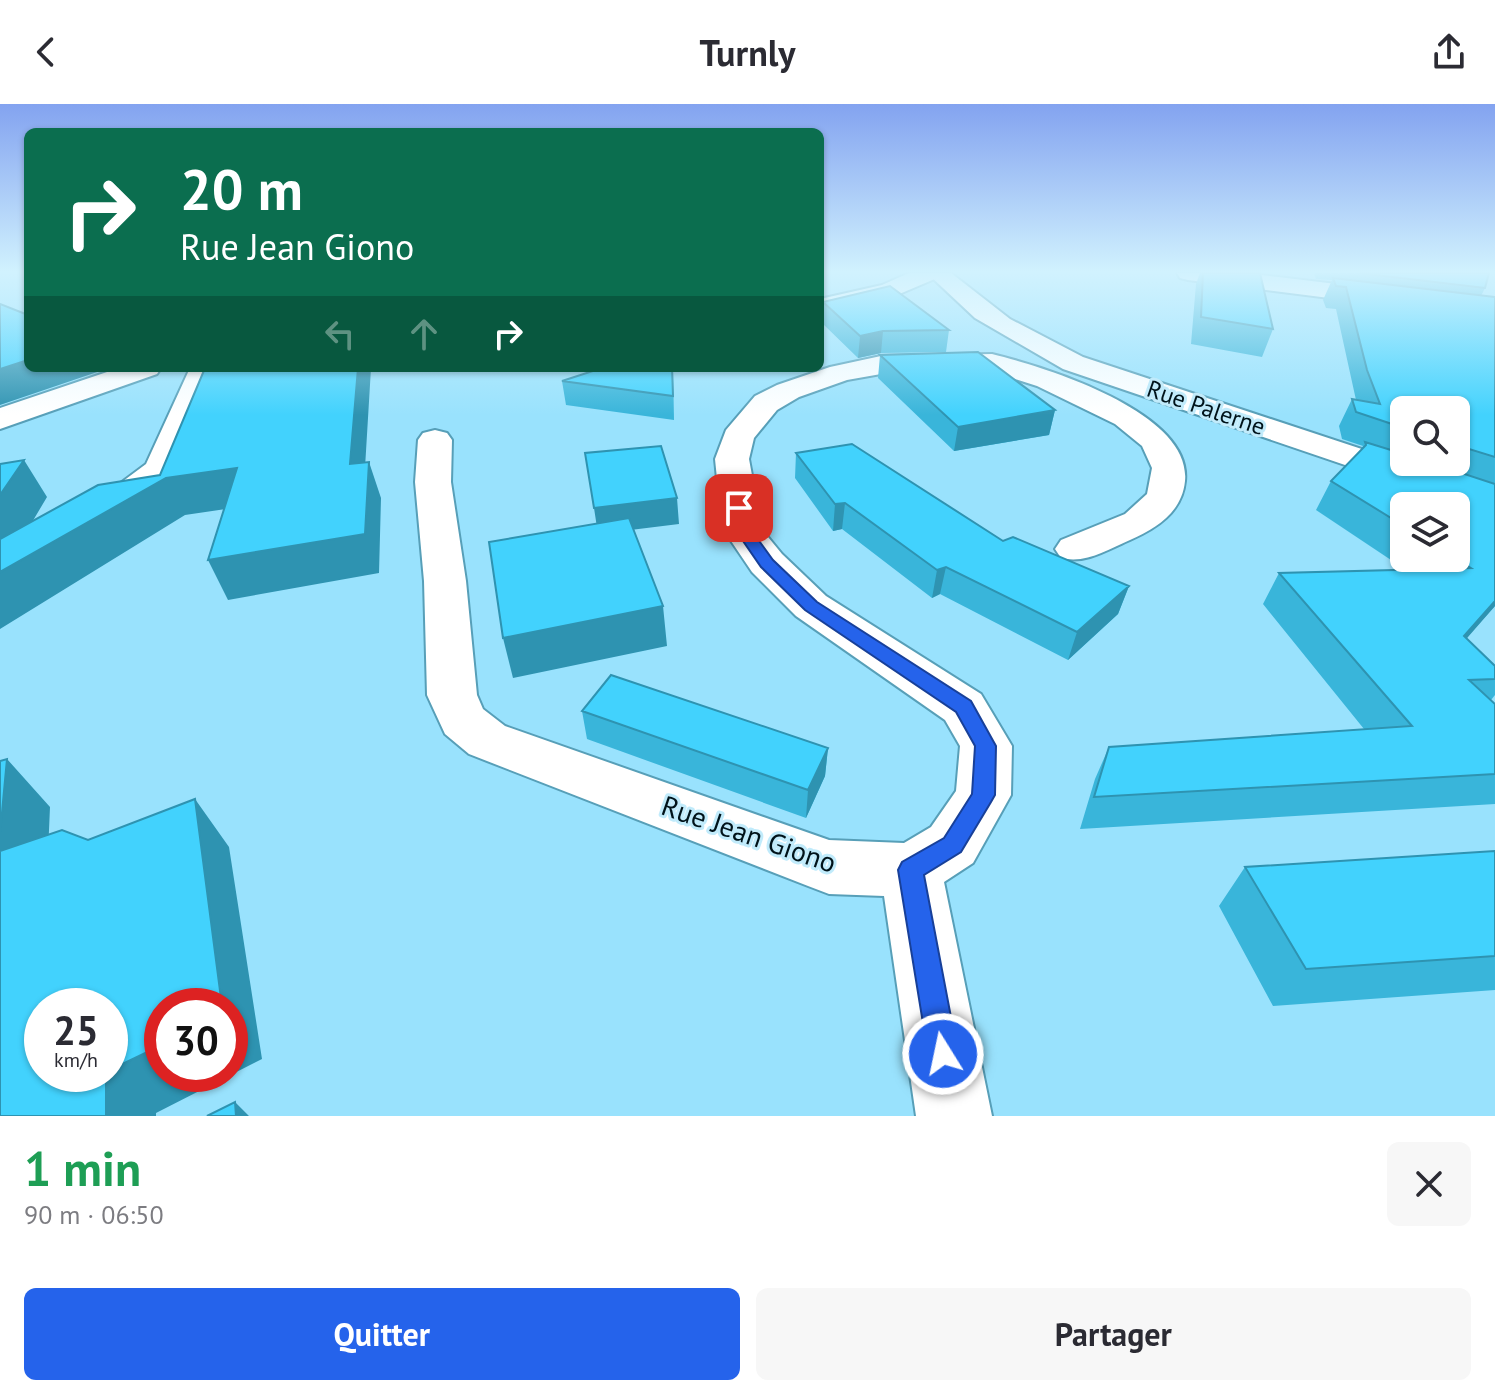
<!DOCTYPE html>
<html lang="fr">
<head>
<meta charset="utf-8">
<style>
  body { margin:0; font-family:"PT Sans",sans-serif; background:#f7f7f7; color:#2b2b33; height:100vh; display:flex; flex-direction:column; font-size:30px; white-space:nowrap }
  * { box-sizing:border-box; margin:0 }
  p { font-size:26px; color:#7c7c81 }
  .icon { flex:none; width:44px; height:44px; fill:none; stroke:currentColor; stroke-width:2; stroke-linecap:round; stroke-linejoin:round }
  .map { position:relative; height:1012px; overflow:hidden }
  .sheet { display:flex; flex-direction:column; background:#fff; flex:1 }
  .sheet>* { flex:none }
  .top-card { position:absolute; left:24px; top:24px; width:800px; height:244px; border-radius:12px; box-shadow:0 2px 6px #0004; background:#0b6e4f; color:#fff; overflow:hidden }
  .buttons { position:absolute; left:1390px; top:292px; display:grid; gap:16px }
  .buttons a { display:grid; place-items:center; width:80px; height:80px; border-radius:12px; background:#fff; box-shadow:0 2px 6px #0004; font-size:40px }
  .speed { position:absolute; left:24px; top:884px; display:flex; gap:16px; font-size:40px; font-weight:700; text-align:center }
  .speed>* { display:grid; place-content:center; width:104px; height:104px; border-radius:50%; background:#fff; box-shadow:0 2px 6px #0004; line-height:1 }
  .speed small { font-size:20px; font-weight:400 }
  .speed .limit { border:12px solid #d22; background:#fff; color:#111 }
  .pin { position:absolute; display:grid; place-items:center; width:68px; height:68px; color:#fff; margin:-34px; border-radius:16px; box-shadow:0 4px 12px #0006 }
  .me { position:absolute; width:88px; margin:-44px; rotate:350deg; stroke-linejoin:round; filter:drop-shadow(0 0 6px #0008) }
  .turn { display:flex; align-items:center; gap:28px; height:168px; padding:0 24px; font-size:36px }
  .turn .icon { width:104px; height:104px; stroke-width:2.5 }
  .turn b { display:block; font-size:56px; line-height:68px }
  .lanes { display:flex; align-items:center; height:76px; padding:0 24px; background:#0003; justify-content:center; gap:40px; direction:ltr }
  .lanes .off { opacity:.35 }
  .round { display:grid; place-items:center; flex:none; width:84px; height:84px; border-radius:12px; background:#f7f7f7 }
  .overview { display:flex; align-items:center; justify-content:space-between; height:136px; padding:0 24px }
  h1 { font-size:48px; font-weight:700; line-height:60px; color:#1e9e55 }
  .action { display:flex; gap:16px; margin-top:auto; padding:16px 24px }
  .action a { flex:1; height:92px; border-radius:12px; background:#2563eb; color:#fff; font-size:32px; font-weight:700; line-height:92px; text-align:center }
  .action a+a { background:#f7f7f7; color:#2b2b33 }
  header { display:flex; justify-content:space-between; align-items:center; height:104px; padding:0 24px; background:#fff; font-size:36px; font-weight:700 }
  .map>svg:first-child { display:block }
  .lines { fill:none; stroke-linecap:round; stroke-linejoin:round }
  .minor-casing { stroke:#579fb8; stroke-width:4 }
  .tertiary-casing { stroke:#579fb8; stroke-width:4 }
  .minor { fill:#fff; fill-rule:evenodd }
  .tertiary { fill:#fff; fill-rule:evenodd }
  .wall { fill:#39b5da; fill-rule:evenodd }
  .shaded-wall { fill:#2e93b1 }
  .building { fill:#42d2fd; stroke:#2e93b1; stroke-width:2 }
  .route { fill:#2563eb; stroke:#184099; stroke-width:2 }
  .labels { text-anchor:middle; stroke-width:6; stroke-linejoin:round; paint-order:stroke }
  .far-street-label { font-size:24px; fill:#00131a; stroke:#c1ebfb }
  .street-label { font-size:28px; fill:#00131a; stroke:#c1ebfb }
</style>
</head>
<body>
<header><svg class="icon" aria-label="back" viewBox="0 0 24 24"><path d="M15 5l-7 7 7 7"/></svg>Turnly<svg class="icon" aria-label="share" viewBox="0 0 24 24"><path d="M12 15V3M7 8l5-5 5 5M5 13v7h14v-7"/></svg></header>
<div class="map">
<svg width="1495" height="1012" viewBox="0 0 1495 1012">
  <rect width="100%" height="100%" fill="#99e2fd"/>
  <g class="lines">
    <defs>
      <path id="minor" d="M 927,169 L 951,169 L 1010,215 L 1083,253 L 1495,389 L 1495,412 L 1063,265 L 975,214 Z
        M 1177,169 L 1244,169 L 1495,199 L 1495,215 L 1188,176 L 1180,174 Z
        M 992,250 C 1045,263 1192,308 1185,377 C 1182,408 1157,424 1130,436 C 1107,446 1086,460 1061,454 L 1055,445 L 1061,436 L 1125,410 L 1147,390 L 1152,364 L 1142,342 L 1115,320 L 1037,282 L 990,267 L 881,270 L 847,276 L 799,293 L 777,306 L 754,334 L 749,355 L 758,404 L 768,433 L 782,450 L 826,492 L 981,590 L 1012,642 L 1011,691 L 973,759 L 944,778 L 992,1012 L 916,1012 L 884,792 L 829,790 L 808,782 L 469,650 L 445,630 L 427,591 L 424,477 L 415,378 L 418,336 L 423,329 L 435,326 L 447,329 L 452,336 L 451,378 L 466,477 L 477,591 L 483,605 L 505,622 L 829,736 L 904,739 L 931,723 L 956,687 L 960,642 L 945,616 L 796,512 L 752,468 L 729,434 L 720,404 L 715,355 L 726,326 L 755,292 L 777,281 L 830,263 L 881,252 Z
        M 119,264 L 161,264 L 157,270 L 0,325 L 0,304 Z
        M 190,264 L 218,264 L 173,373 L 121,414 L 15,478 L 0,482 L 0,452 L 95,398 L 146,360 Z"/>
      <path id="tertiary" d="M 909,169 L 940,169 L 937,174 L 897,191 L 820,209 L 820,195 L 882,181 Z"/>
    </defs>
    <use href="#minor" class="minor-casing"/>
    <use href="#tertiary" class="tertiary-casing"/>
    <use href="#minor" class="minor"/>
    <use href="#tertiary" class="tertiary"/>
  </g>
  <path class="wall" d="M 1200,169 L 1260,169 L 1273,225 L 1262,253 L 1191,240 L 1196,180 Z
    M 1314,169 L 1489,169 L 1485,184 L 1481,192 L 1495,193 L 1495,502 L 1466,534 L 1495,562 L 1495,591 L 1491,596 L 1495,600 L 1495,700 L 1080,725 L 1095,675 L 1109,643 L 1364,625 L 1263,500 L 1279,469 L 1406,466 L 1316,406 L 1331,377 L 1360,347 L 1363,342 L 1342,335 L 1339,322 L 1352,295 L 1356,296 L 1336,205 L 1326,204 L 1323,196 L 1332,176 L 1316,175 ZM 1404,306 L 1456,306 L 1456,358 L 1404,358 ZM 1404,402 L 1456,454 L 1404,454 Z
    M 823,198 L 949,226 L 946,248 L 881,249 L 858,254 L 822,219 Z
    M 880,251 L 1055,306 L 1049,331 L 954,347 L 878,274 Z
    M 673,264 L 674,316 L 566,301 L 562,277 Z
    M 796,349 L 1003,437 L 1129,482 L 1118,510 L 1068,556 L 940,490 L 932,494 L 842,425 L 833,427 L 795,374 Z
    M 582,607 L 828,644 L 825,672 L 806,714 L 587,635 Z
    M 1495,747 L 1495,886 L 1273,902 L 1219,802 L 1245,763 Z"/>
  <path class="shaded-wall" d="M 883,227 L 881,249 L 858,254 L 860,232 Z
    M 28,256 L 28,264 L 109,264 L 0,301 L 0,265 Z
    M 358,264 L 371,264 L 363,397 L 350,360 Z
    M 1055,306 L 1049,331 L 954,347 L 958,323 Z
    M 24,356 L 47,393 L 25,430 L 0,450 L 0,391 Z
    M 369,358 L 381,394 L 379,469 L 228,496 L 208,456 Z
    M 237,364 L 253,401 L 185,411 L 0,525 L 0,468 L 166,374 Z
    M 677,394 L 679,420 L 598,430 L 594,404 Z
    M 845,399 L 842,425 L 833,427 L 835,400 Z
    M 946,463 L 940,490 L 932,494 L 937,466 Z
    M 1129,482 L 1118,510 L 1068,556 L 1077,528 Z
    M 1495,497 L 1495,502 L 1441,564 L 1464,532 Z
    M 663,502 L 667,542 L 513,574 L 503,534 Z
    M 828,644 L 825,672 L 806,714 L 808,686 Z
    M 7,655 L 50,703 L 46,795 L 0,749 L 0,730 Z
    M 195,695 L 229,743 L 262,955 L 156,1009 L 156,1012 L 106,1012 L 106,970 L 110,970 L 110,966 L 162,941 L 162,970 L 230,970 L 230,902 L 222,902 Z
    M 235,998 L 249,1012 L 236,1012 Z"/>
  <path class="building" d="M 1203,169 L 1260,169 L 1273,225 L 1201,213 Z
    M 1359,169 L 1489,169 L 1485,184 Z
    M 1333,174 L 1495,193 L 1495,353 L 1456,341 L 1456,306 L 1404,306 L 1404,324 L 1356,308 L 1352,295 L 1380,300 L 1367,266 L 1346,183 L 1336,182 Z
    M 890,182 L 949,226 L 883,227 L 860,232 L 823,198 Z
    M 0,200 L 28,211 L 28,256 L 0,265 Z
    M 978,248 L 1055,306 L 958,323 L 880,251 Z
    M 205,264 L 358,264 L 350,360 L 369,358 L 365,430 L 208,456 L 237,364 L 166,374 L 0,468 L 0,435 L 98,381 L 160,371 Z
    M 602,264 L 672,264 L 673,292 L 562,277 Z
    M 1365,338 L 1404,350 L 1404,358 L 1428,358 L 1495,380 L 1495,497 L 1464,532 L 1495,562 L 1495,575 L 1469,576 L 1495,600 L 1495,670 L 1094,693 L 1109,643 L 1412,622 L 1279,469 L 1471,464 L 1455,454 L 1456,402 L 1404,402 L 1404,422 L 1331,377 L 1366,341 Z
    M 852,340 L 1003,437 L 1013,433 L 1129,482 L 1077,528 L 946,463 L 937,466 L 845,399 L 835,400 L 796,349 Z
    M 661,342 L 677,394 L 594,404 L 585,349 Z
    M 24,356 L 0,391 L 0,360 Z
    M 629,414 L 663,502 L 503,534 L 489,438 Z
    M 611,571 L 828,644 L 808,686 L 582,607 Z
    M 7,655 L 0,730 L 0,657 Z
    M 195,695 L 222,902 L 162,902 L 162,941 L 110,966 L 110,902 L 42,902 L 42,970 L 106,970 L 106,1012 L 0,1012 L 0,747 L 62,726 L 88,736 Z
    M 1495,747 L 1495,852 L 1306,865 L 1245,763 Z
    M 235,998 L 236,1012 L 207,1012 Z"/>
  <linearGradient id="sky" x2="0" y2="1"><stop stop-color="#83a3f0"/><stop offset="0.54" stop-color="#d1f2fe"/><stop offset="1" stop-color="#d1f2fe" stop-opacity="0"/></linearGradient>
  <rect width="1495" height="311" fill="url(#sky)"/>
  <path class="route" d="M 739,399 L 746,404 L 757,434 L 773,456 L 817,498 L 971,597 L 996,642 L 995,691 L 991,698 L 961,748 L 924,771 L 958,950 L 953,961 L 943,965 L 932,961 L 928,950 L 898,766 L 902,758 L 944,734 L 972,690 L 975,642 L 956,608 L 805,506 L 761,463 L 741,434 L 731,404 Z"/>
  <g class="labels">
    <g class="far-street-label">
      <text transform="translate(1206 304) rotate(19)" y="8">Rue Palerne</text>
    </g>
    <g class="street-label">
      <text transform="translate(749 730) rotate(19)" y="10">Rue Jean Giono</text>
    </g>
  </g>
</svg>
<div class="buttons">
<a><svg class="icon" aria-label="search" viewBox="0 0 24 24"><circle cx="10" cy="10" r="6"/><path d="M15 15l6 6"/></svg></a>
<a><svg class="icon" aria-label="layers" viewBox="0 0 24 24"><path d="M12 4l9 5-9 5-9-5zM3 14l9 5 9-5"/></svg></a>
</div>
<div class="speed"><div>25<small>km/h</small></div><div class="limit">30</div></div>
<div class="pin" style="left:739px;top:404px;background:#d93025"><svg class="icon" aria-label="arrive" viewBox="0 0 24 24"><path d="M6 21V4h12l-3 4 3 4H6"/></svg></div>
<svg class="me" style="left:943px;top:950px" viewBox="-20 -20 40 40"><circle r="17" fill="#2563eb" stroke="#fff" stroke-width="3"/><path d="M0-11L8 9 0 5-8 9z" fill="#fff"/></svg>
<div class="top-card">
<div class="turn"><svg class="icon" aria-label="right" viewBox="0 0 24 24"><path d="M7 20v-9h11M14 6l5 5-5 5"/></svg><div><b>20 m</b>Rue Jean Giono</div></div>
<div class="lanes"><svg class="icon off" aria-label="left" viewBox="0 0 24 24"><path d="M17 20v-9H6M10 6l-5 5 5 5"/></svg><svg class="icon off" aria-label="ahead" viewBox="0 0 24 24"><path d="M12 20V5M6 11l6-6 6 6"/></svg><svg class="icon" aria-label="right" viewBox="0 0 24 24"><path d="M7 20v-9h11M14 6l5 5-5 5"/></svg></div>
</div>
</div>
<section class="sheet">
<div class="overview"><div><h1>1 min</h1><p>90 m · 06:50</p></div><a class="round"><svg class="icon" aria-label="close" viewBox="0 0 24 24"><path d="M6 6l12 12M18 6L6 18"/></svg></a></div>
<div class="action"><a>Quitter</a><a>Partager</a></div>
</section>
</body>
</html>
